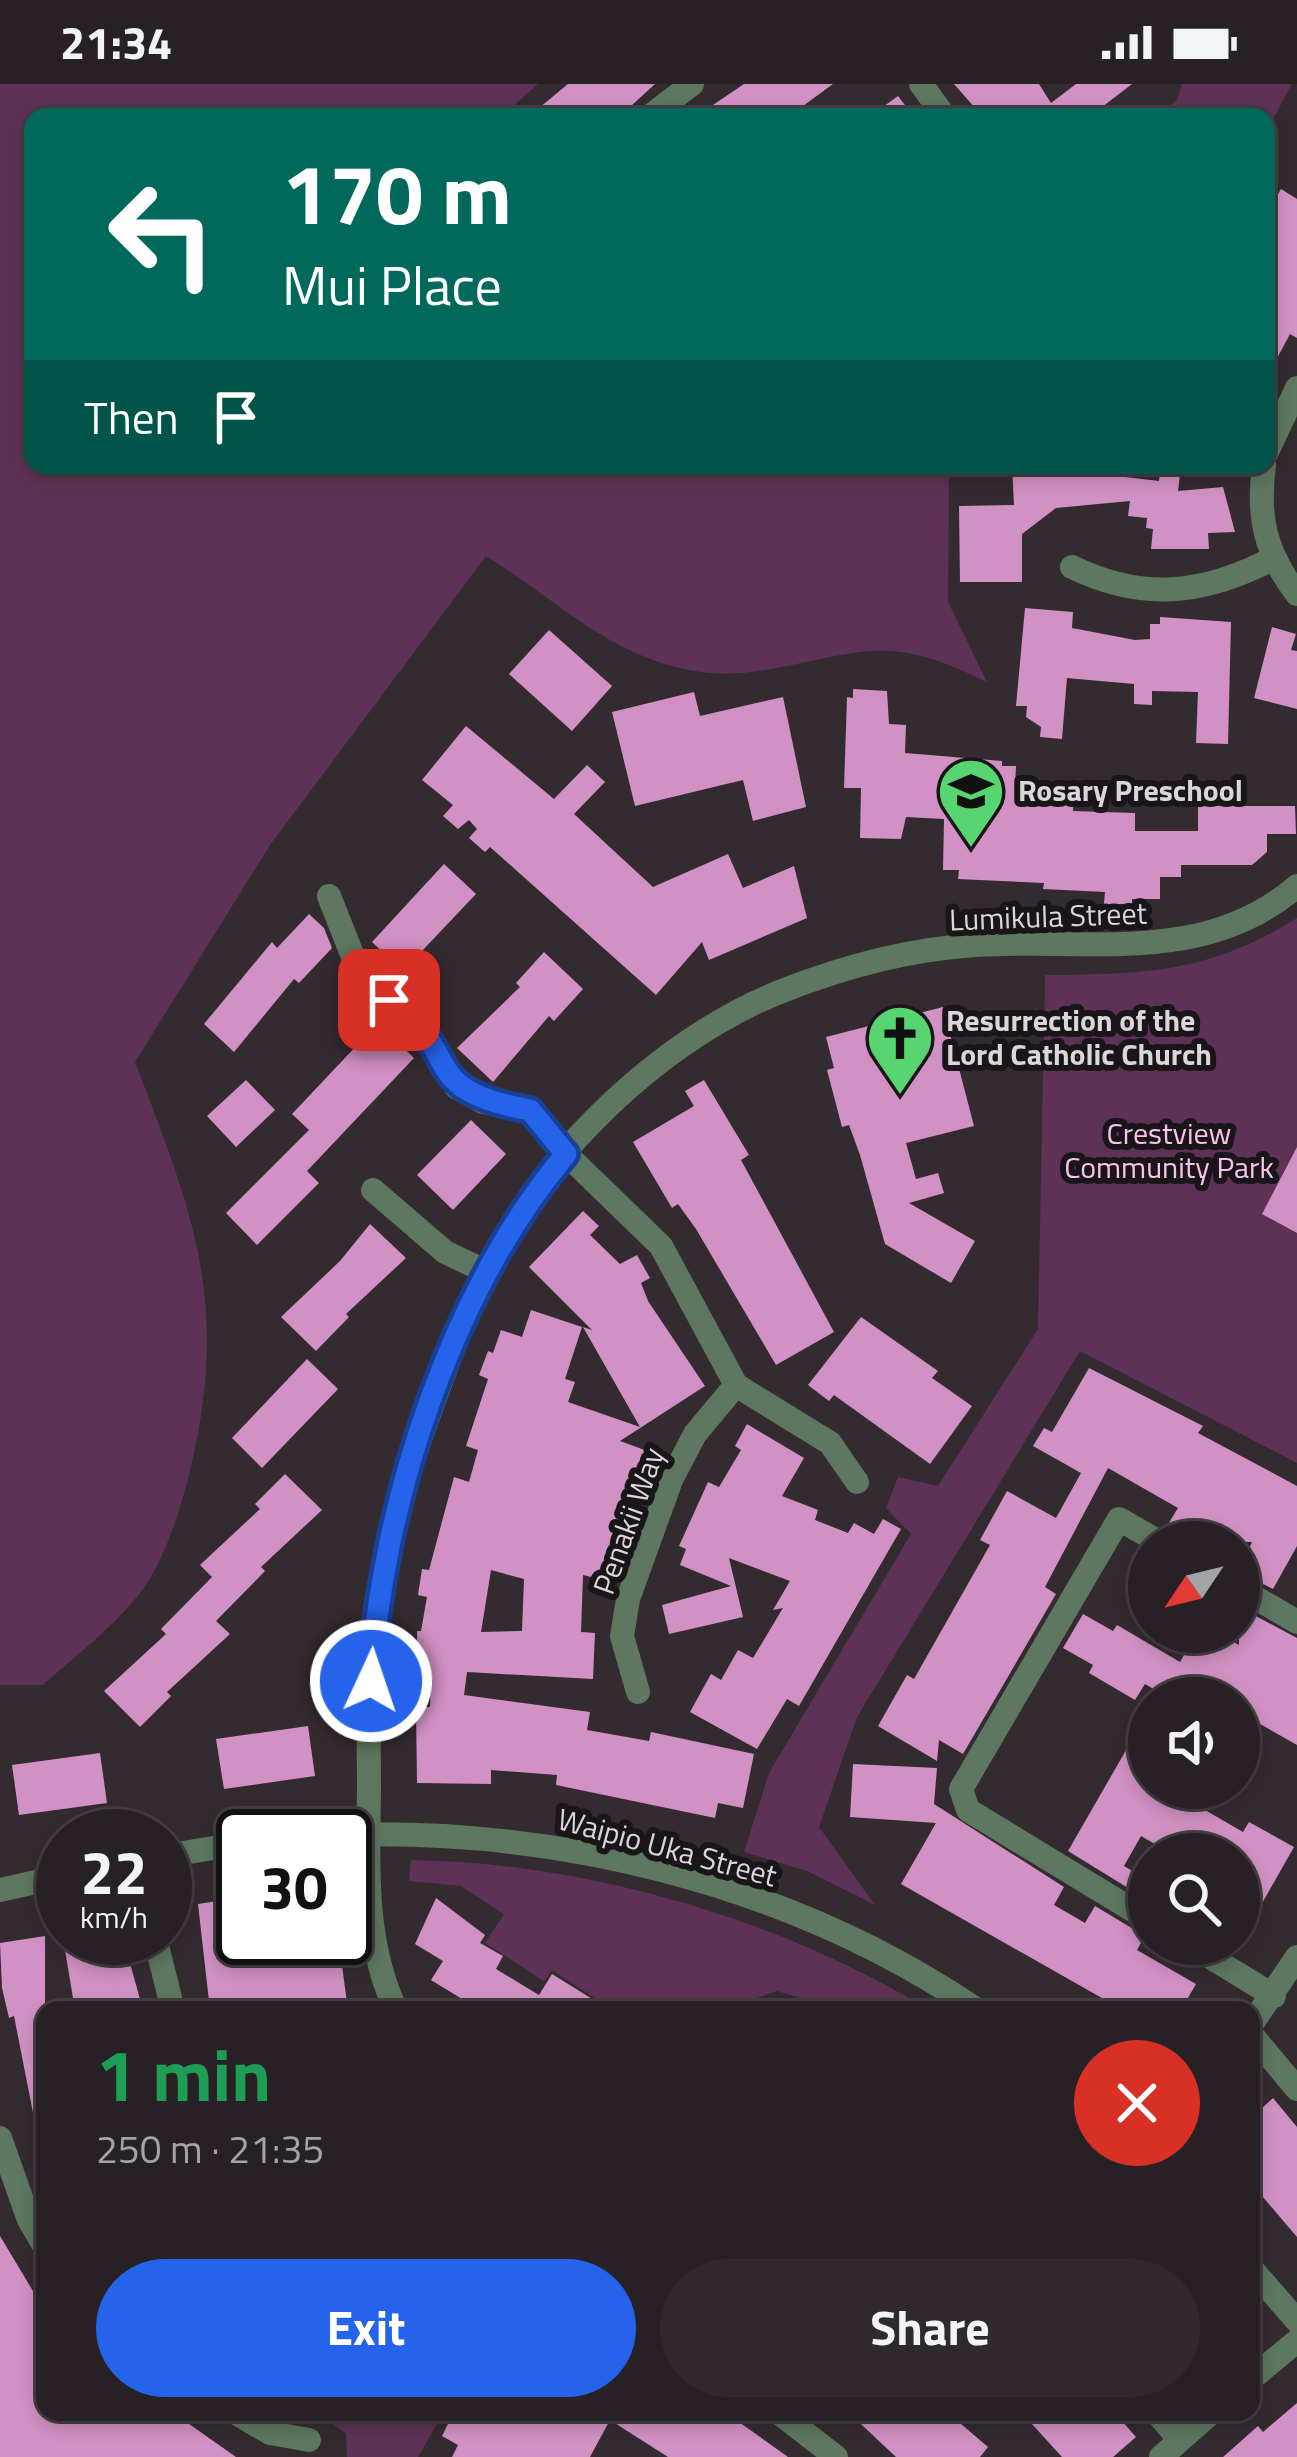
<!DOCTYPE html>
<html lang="en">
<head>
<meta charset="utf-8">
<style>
  body { margin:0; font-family:"Titillium Web",sans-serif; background:#2f282d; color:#f1f3f6; height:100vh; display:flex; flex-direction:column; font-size:45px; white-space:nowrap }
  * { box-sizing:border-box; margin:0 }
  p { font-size:39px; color:#a4a3a7 }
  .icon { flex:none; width:66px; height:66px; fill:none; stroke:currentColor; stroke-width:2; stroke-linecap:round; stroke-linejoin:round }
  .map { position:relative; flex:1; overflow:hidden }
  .sheet { position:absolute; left:36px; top:1917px; width:1224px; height:420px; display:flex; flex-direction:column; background:#272025; border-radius:24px; box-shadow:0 6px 18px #0003,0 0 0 3px #433e42 }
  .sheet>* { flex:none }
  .top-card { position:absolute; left:24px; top:24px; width:1251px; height:366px; border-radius:24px; box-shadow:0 6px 18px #0003,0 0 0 3px #433e42; background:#00695c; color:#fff; overflow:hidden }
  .needle { width:78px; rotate:235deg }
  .buttons { position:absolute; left:1128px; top:1437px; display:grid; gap:24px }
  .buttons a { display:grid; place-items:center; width:132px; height:132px; border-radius:50%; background:#272025; box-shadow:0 6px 18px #0003,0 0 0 3px #433e42; font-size:60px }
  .speed { position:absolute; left:36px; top:1725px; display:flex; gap:24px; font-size:60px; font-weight:700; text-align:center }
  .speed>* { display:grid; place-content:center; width:156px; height:156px; border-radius:50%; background:#272025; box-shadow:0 6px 18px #0003,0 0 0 3px #433e42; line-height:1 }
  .speed small { font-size:30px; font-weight:400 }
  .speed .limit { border:6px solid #111; border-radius:18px; background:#fff; color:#111 }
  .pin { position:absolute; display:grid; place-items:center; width:102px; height:102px; color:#fff; margin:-51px; border-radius:24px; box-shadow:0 6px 18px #0006 }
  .me { position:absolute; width:132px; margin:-66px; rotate:3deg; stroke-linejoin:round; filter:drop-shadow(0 0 9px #0008) }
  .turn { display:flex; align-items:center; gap:42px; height:252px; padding:0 60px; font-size:54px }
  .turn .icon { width:156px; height:156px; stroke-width:2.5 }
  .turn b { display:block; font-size:84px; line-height:102px }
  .then { display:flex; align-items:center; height:114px; padding:0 60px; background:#0003; gap:24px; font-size:45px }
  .round { display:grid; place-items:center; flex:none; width:126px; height:126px; border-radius:63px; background:#2f282d }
  .summary { display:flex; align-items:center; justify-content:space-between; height:204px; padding:0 60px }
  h1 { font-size:72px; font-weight:700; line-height:90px; color:#1e9e55 }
  .primary-button { display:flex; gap:24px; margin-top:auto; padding:24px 60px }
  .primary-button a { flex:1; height:138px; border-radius:72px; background:#2563eb; color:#fff; font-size:48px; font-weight:700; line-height:138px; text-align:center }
  .primary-button a+a { background:#2f282d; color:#f1f3f6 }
  .status { display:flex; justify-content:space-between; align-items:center; height:84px; padding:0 60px; background:#272025; direction:ltr }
  .status svg { height:33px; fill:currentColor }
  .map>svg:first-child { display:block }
  .green { fill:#5e3256 }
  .building { fill:#d291c4; fill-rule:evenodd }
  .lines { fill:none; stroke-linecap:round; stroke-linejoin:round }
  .minor { stroke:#5d7760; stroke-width:24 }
  .route-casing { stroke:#184099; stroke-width:30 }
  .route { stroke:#2563eb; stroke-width:21 }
  .labels { text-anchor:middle; stroke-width:12; stroke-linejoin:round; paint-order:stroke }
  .poi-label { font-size:30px; font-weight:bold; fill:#dbd6da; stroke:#191518; text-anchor:start }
  .street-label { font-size:30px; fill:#dbd6da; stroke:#191518 }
  .park-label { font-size:30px; fill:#f8c3ec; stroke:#191518 }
</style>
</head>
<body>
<div class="status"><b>21:34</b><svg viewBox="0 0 49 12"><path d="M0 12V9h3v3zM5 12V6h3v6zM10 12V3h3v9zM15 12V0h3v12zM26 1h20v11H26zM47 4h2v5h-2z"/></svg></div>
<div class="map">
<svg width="1297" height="2373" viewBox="0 0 1297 2373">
  <rect width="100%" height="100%" fill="#342b31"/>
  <path class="green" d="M 0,0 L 538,0 L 501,33 L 33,33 L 33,381 L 949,381 L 948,518 L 987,598 C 951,581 915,564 873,567 C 815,571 760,596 701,588 C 613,576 558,516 486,472 L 270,761 L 135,978 C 194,1132 230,1219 190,1387 C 180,1427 164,1480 137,1513 C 111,1545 74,1573 43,1601 L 0,1601 Z
    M 1182,0 L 1292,0 L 1266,48 L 1266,33 L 1155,33 L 1177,16 Z
    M 1297,834 L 1297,1379 L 1080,1267 L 857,1633 L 819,1743 L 875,1821 L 807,1787 L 744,1768 L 769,1689 L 911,1450 L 886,1424 L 898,1393 L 938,1402 L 1038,1245 L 1045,891 C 1147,890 1208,889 1297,834 Z
    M 411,1776 C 584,1778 781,1835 929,1926 L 841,1926 L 777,1907 L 746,1918 L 742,1926 L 613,1926 L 552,1886 L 544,1897 L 485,1859 L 504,1830 L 461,1802 L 409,1797 Z
    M 317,2328 L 363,2328 L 374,2335 L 379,2328 L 444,2328 L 418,2373 L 347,2373 L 346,2350 Z"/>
  <path class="building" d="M 568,0 L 655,0 L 619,33 L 528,33 Z
    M 744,0 L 833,0 L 788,33 L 695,33 Z
    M 954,0 L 1039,0 L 1051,19 L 1076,0 L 1132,0 L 1089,33 L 983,33 Z
    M 898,12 L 914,33 L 869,33 Z
    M 1281,105 L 1297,115 L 1297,254 L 1290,250 L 1266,295 L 1266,131 Z
    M 1012,381 L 1124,381 L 1125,393 L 1159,397 L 1161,381 L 1181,383 L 1178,407 L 1223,403 L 1235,448 L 1208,449 L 1209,465 L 1151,465 L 1153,445 L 1146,444 L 1147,434 L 1128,432 L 1130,417 L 1056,424 L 1022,450 L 1022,498 L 960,498 L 959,422 L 1014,421 Z
    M 1025,524 L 1073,528 L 1072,544 L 1135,556 L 1150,555 L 1150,540 L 1160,540 L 1160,533 L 1231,538 L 1228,660 L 1196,659 L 1198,608 L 1152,607 L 1152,621 L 1134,620 L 1134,600 L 1067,594 L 1062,655 L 1040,653 L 1041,643 L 1026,633 L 1027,622 L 1016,622 Z
    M 1272,543 L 1296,550 L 1291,566 L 1297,567 L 1297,625 L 1254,614 Z
    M 549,546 L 612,602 L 572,647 L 509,590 Z
    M 853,605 L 887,607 L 889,640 L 906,641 L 905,669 L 1002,677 L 1002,682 L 1016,682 L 1015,701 L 1074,703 L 1073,727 L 1135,729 L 1135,747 L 1198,747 L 1198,722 L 1295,722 L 1296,750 L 1267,750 L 1267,768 L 1252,781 L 1181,781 L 1181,793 L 1160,793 L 1160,815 L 1132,815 L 1132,820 L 1104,820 L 1105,808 L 1043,805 L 1044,799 L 958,795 L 959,786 L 943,786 L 944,735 L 906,733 L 901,755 L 860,754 L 861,704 L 844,704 L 847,613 L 853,614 Z
    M 694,608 L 700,632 L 783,613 L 806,723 L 753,737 L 743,696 L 635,722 L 612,628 Z
    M 466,642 L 554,715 L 587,681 L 605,698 L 574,730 L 653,803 L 728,770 L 743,804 L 794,782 L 807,834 L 709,876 L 702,858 L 656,911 L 490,763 L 485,768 L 469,754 L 477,745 L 469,736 L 458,745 L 443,732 L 453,721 L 422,696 Z
    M 444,780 L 476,810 L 403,887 L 372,858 Z
    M 309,830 L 324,844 L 332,864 L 299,899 L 294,895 L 234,968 L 204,940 L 272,858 L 277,864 Z
    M 544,868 L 583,905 L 554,937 L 549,932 L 493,998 L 457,964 L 520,903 L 516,899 Z
    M 943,923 L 974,1042 L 906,1059 L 916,1095 L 938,1089 L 944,1109 L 909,1119 L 975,1157 L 951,1199 L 885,1160 L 860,1071 L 849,1041 L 842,1043 L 827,986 L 834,984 L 826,953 Z
    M 378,939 L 414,974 L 307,1087 L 319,1099 L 257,1161 L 226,1129 L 309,1046 L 292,1030 Z
    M 246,996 L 275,1026 L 236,1063 L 207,1032 Z
    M 704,996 L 749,1071 L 741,1076 L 834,1248 L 776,1281 L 696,1145 L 678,1120 L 672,1124 L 633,1058 L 694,1022 L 685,1007 Z
    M 471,1036 L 506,1070 L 453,1126 L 417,1091 Z
    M 1297,1063 L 1297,1149 L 1262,1130 Z
    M 583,1127 L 599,1142 L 590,1151 L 620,1180 L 637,1171 L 650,1194 L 641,1199 L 648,1217 L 705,1302 L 620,1357 L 650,1368 L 642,1393 L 634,1391 L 604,1496 L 583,1491 L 581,1548 L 595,1549 L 593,1595 L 467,1588 L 464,1611 L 590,1628 L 587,1646 L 649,1657 L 651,1648 L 754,1670 L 743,1724 L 718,1719 L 715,1734 L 556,1701 L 557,1691 L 491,1686 L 491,1700 L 417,1699 L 416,1623 L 430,1623 L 431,1589 L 417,1589 L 417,1547 L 421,1547 L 427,1513 L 418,1511 L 422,1485 L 429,1486 L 454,1393 L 469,1398 L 478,1366 L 466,1362 L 488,1295 L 479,1291 L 488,1267 L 493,1269 L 501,1246 L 522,1253 L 531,1226 L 582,1243 L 565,1295 L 575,1298 L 568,1318 L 640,1343 L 583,1243 L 592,1246 L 529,1183 ZM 491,1486 L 524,1495 L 522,1547 L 481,1548 Z
    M 370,1140 L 406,1174 L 346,1230 L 349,1233 L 316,1267 L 281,1233 L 340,1177 Z
    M 861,1233 L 938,1287 L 932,1294 L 972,1322 L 930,1380 L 834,1311 L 829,1317 L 808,1301 Z
    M 307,1275 L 338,1305 L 262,1384 L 232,1354 Z
    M 1089,1284 L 1203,1342 L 1198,1349 L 1297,1402 L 1297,1462 L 1273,1505 L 1239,1488 L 1252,1458 L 1194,1458 L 1167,1442 L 1178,1424 L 1108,1384 L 1045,1503 L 1056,1510 L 963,1670 L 939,1656 L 937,1677 L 878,1642 L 907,1591 L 914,1595 L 990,1461 L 980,1456 L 1007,1407 L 1056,1434 L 1081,1389 L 1033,1362 L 1044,1344 L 1052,1348 Z
    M 747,1340 L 804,1374 L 782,1412 L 818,1426 L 815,1436 L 848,1449 L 854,1439 L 874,1450 L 883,1435 L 901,1445 L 799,1622 L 787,1615 L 757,1665 L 690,1628 L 711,1590 L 721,1596 L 738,1566 L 753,1574 L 783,1524 L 773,1526 L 790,1497 L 729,1474 L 743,1533 L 669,1550 L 662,1521 L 731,1502 L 680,1481 L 686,1465 L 679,1462 L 708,1398 L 719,1403 L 741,1366 L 735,1362 Z
    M 285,1390 L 322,1426 L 261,1483 L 265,1487 L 216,1537 L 230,1550 L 167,1608 L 171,1612 L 140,1643 L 104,1607 L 166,1550 L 161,1545 L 212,1493 L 200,1481 L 260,1425 L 255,1420 Z
    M 1239,1523 L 1297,1554 L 1297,1661 L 1239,1628 L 1239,1614 L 1169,1614 L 1145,1600 L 1135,1616 L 1089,1589 L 1093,1581 L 1063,1564 L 1083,1530 L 1113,1547 L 1117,1541 L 1180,1578 L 1197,1548 L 1217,1548 L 1239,1561 Z
    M 308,1642 L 315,1692 L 224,1705 L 216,1655 Z
    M 1129,1661 L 1149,1673 L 1149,1704 L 1167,1704 L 1243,1748 L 1249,1738 L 1294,1763 L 1239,1860 L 1239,1770 L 1172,1770 L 1141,1752 L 1124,1782 L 1149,1797 L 1146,1815 L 1068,1767 Z
    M 100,1669 L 107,1719 L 19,1731 L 12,1681 Z
    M 853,1680 L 937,1684 L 934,1720 L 1064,1803 L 1054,1821 L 1085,1839 L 1095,1822 L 1145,1852 L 1137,1866 L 1196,1900 L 1181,1926 L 1123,1926 L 901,1800 L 936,1739 L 850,1733 Z
    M 243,1813 L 243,1854 L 311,1854 L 314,1875 L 341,1874 L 348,1926 L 210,1926 L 198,1820 Z
    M 436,1814 L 485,1851 L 480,1859 L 503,1872 L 496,1885 L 539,1911 L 552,1890 L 610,1926 L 455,1926 L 462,1915 L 431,1896 L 443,1877 L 415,1860 Z
    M 45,1852 L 45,2044 L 36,2044 L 14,1932 L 9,1934 L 2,1904 L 0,1859 Z
    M 63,1854 L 123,1854 L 143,1926 L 75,1926 Z
    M 1273,2014 L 1297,2043 L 1297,2153 L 1251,2099 L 1251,2034 Z
    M 0,2152 L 45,2227 L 45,2328 L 172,2328 L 236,2373 L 0,2373 Z
    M 1297,2319 L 1297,2373 L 1223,2373 L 1258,2342 L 1263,2348 Z
    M 454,2328 L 725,2328 L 788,2373 L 668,2373 L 610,2336 L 590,2373 L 452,2373 L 458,2361 L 442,2352 Z
    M 848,2328 L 947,2328 L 988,2363 L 980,2373 L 896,2373 Z
    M 1021,2328 L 1114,2328 L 1136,2353 L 1113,2373 L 1062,2373 Z"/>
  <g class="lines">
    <path class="minor" d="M 921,0 L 945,33
      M 649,33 L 692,0
      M 1266,370 L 1297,304
      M 1264,381 C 1257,433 1265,468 1297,510
      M 1072,483 C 1142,517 1203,511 1272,475
      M 329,812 L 363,898 L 416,934 L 456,1003 L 483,1018 L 530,1026 L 566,1070 L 661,1162 L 736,1301 L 830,1359 L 857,1398
      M 373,1106 L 445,1168 L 485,1187
      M 1239,1504 L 1297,1538
      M 638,1608 L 622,1552 L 628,1515 L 671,1396 L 695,1350 L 736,1301
      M 317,1752 C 546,1740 785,1796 977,1926
      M 165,1772 L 243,1759
      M 0,1806 L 63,1792
      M 1149,1836 L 968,1726 L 961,1705 L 1119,1435 L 1159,1458
      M 155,1854 L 173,1926
      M 1189,1860 L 1274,1912
      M 396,1926 C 363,1857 368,1778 369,1704 C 369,1641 366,1575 377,1513 C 388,1448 409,1384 432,1322 C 454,1263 474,1202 507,1148 C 568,1046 672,951 782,907 C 843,883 911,865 976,861 C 1087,854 1204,882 1297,802
      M 1251,1941 L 1297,1873
      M 1251,1950 L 1297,2005
      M 0,2054 L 29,2136 L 45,2163
      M 1251,2184 L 1297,2237
      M 1251,2295 L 1297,2257
      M 234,2328 L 270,2349 L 309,2356
      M 778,2328 L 836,2373
      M 1156,2328 L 1179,2355
      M 1161,2373 L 1212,2328"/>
  </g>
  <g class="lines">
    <defs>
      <path id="route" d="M 371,1597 C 381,1421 452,1206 566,1070 L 530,1026 C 413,1005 466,969 389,916"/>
    </defs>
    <use href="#route" class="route-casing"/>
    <use href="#route" class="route"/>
  </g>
  <defs>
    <symbol id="school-pin" viewBox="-11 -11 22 30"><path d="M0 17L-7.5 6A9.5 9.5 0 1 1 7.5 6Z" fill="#57d570" stroke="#191518"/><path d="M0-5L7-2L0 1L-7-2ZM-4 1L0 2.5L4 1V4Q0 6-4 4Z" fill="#111"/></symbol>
    <symbol id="church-pin" viewBox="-11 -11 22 30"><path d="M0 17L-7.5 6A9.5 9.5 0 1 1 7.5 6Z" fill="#57d570" stroke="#191518"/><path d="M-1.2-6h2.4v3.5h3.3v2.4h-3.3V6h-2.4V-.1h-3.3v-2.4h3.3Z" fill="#111"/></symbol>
  </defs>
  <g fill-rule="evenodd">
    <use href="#school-pin" x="933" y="669" width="76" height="104"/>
    <use href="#church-pin" x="862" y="916" width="76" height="104"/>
  </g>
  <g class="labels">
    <g class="poi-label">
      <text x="1018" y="717">Rosary Preschool</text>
      <text x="946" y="947">Resurrection of the<tspan x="946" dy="34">Lord Catholic Church</tspan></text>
    </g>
    <g class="street-label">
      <text transform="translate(1048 833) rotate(-2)" y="10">Lumikula Street</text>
      <text transform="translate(629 1437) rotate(-70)" y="10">Penakii Way</text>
      <text transform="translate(667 1764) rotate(15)" y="10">Waipio Uka Street</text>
    </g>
    <g class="park-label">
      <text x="1169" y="1060">Crestview<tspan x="1169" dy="34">Community Park</tspan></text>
    </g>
  </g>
</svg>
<div class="buttons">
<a><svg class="needle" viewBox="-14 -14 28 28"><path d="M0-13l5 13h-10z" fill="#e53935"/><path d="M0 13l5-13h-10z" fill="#a4a3a7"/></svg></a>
<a><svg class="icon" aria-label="sound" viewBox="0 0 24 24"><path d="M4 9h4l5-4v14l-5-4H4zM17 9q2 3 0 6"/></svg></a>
<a><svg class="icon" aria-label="search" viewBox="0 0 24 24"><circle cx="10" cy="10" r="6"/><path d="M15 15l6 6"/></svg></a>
</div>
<div class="speed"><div>22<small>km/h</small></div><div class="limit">30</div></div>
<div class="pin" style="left:389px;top:916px;background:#d93025"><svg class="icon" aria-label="arrive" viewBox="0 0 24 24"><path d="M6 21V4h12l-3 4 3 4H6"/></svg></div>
<svg class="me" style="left:371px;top:1597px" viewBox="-20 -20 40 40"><circle r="17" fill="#2563eb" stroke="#fff" stroke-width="3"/><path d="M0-11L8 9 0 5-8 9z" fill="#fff"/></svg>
<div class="top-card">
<div class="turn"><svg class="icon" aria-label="left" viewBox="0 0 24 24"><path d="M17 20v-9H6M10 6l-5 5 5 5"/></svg><div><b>170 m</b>Mui Place</div></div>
<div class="then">Then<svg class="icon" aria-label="arrive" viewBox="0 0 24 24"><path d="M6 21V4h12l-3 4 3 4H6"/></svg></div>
</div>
<section class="sheet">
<div class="summary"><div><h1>1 min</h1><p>250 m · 21:35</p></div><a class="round" style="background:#d93025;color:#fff"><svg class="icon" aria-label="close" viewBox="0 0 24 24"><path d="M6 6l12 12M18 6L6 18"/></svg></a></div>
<div class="primary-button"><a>Exit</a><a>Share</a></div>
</section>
</div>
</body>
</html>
